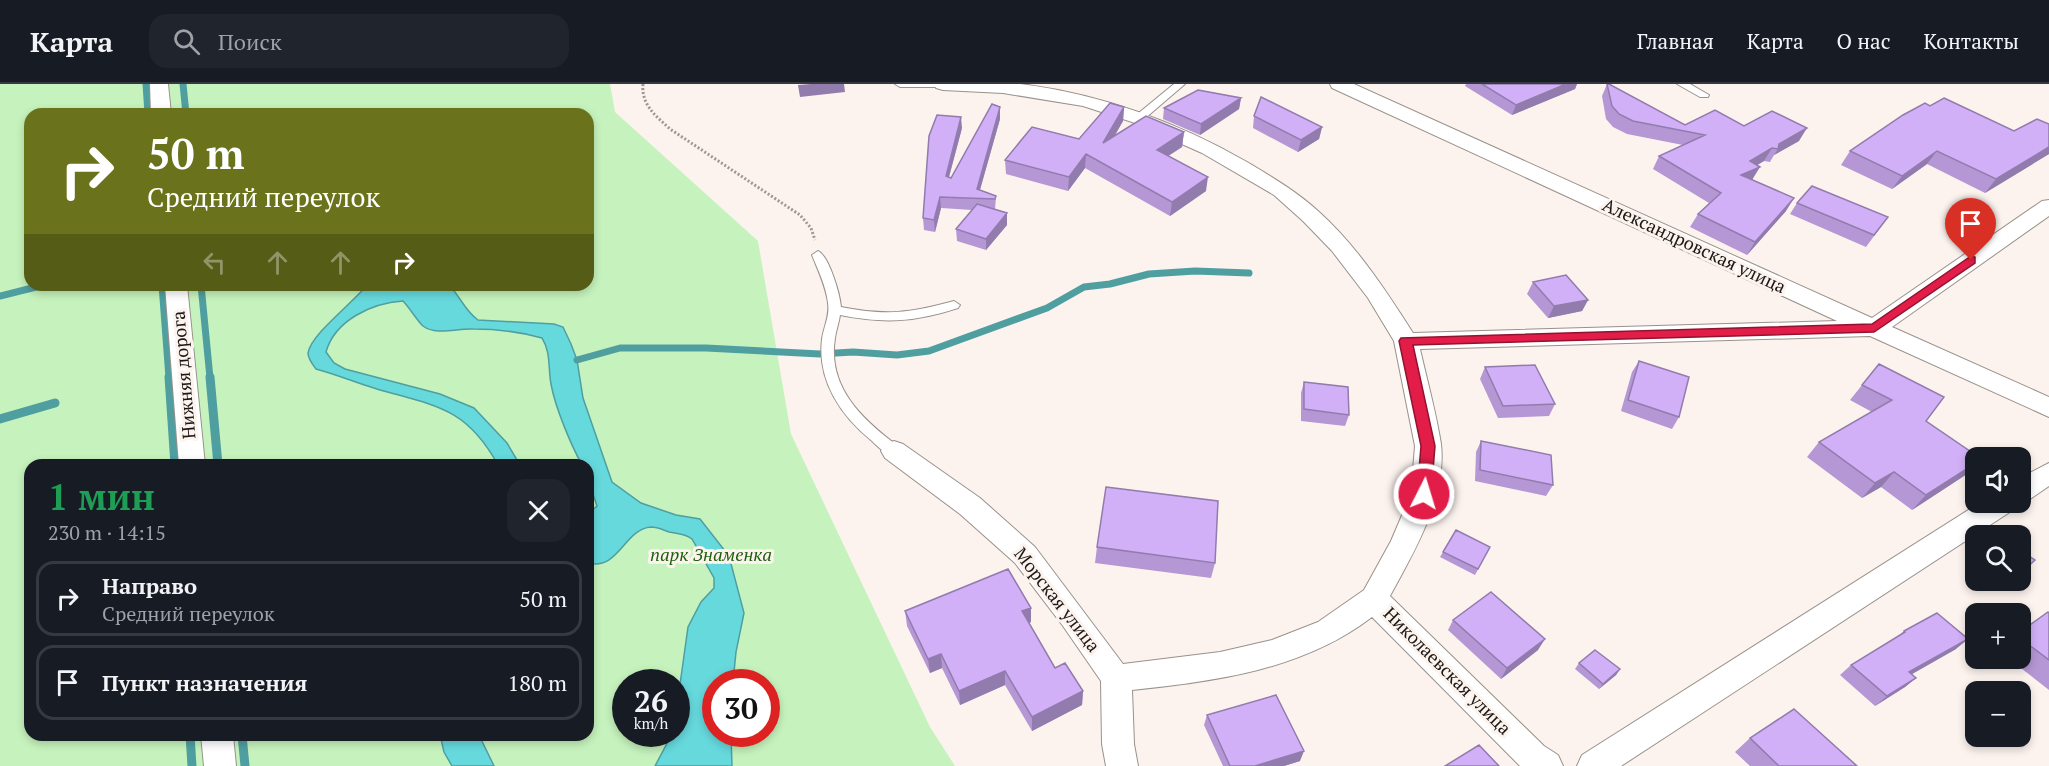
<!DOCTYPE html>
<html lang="ru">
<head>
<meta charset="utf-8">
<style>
  body { margin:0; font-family:"PT Serif",serif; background:#20242c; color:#f1f3f6; height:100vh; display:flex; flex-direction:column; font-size:22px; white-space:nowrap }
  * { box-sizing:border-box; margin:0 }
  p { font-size:20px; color:#9ea1a6 }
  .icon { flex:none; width:33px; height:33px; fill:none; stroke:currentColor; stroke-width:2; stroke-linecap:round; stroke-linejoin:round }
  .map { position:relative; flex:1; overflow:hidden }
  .panel { position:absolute; left:24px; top:375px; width:570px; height:282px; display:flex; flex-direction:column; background:#171b24; border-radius:18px; box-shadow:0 3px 9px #0003 }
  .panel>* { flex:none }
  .top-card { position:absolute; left:24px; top:24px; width:570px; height:183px; border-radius:18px; box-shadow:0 3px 9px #0003; background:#6a731c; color:#fff; overflow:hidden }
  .controls { position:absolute; left:1965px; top:363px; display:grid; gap:12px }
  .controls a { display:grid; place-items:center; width:66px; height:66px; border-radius:12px; background:#171b24; box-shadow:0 3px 9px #0003; font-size:30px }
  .speed { position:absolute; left:612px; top:585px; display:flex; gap:12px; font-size:30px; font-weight:700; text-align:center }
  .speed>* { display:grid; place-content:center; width:78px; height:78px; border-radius:50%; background:#171b24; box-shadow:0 3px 9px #0003; line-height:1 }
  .speed small { font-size:15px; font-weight:400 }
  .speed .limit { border:9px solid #d22; background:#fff; color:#111 }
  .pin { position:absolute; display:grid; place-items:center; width:51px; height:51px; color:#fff; margin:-62px -26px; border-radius:50% 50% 50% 0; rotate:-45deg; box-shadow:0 0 6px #0007 }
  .pin .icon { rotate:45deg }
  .me { position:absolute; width:66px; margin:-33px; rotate:5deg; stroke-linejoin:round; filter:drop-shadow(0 0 4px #0008) }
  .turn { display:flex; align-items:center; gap:21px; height:126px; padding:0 24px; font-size:27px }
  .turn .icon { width:78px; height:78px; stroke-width:2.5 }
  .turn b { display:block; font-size:42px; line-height:51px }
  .lanes { display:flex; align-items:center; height:57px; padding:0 24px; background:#0003; justify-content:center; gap:30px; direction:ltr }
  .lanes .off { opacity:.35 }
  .round { display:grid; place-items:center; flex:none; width:63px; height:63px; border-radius:18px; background:#20242c }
  .headline { display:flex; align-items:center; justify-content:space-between; height:102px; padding:0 24px }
  h1 { font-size:36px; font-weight:700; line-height:45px; color:#1e9e55 }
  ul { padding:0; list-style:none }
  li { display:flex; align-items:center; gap:18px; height:75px; margin:0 12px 9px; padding:0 12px; border:3px solid #363941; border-radius:18px }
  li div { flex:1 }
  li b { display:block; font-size:22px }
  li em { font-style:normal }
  header { display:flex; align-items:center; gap:36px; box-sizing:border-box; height:84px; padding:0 30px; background:#171b24; border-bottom:2px solid #363941 }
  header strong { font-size:28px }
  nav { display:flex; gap:33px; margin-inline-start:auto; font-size:21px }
  .search { width:420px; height:54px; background:#20242c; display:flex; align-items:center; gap:15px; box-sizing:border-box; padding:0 21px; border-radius:18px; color:#9ea1a6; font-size:22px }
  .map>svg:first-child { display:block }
  .green { fill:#c6f3bd; fill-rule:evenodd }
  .water { fill:#66d9dd; stroke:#4f9fa1; stroke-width:1.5 }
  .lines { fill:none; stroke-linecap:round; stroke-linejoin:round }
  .stream-far1 { stroke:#4f9fa1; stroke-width:7 }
  .stream { stroke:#4f9fa1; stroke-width:9 }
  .lane-casing { stroke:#99918b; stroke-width:2 }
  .street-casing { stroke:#99918b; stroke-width:2 }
  .path { stroke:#9e9894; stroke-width:3; stroke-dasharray:2 2; stroke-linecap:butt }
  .lane { fill:#fff; fill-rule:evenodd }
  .street { fill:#fff; fill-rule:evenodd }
  .wall { fill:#b497d4 }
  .shaded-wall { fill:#927bad }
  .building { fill:#d1b0f7; stroke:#927bad; stroke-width:1.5 }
  .route { fill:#e11d48; stroke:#92132f; stroke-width:1.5 }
  .labels { text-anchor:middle; stroke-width:6; stroke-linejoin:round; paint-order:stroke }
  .street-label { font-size:18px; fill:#1a1715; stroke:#fcf3ee }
  .park-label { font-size:18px; font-style:italic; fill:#1c610a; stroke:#fcf3ee }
</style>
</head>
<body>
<header>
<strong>Карта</strong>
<div class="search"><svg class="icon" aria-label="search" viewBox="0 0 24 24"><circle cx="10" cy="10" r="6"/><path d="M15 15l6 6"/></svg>Поиск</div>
<nav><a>Главная</a><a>Карта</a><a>О нас</a><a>Контакты</a></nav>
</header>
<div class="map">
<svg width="2049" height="682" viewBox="0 0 2049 682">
  <rect width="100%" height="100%" fill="#fcf3ee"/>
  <path class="green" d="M 0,0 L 610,0 L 615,28 L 758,157 L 791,350 L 930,643 L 955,682 L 0,682 ZM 30,30 L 588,30 L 588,201 L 30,201 ZM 30,381 L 588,381 L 588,651 L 30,651 ZM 626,598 L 676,598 L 676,650 L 626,650 ZM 716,598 L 766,598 L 766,650 L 716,650 Z"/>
  <path class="water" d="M 367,201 L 449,201 C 460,212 465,227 478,236 L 554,240 L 563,243 L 571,260 L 577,276 L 583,314 L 612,398 L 641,419 L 676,431 L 700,435 L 729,472 L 744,529 L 736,568 L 733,598 L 716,598 L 716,650 L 731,650 L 732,682 L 655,682 L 672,650 L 676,650 L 677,622 L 688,543 L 701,518 L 714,504 L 714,494 L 692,455 C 685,449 678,450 669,448 C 663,446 658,443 651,443 C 624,445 619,487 588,479 L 588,430 L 597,422 L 588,395 L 588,381 L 582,381 C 571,361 555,323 551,300 C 548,284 551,268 542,254 C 521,248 495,245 473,245 C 458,244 436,252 423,242 C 419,239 409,223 403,217 C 372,219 335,236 326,268 L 334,279 L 345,285 L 440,310 L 474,324 L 507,359 L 520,381 L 498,381 C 470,330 444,323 391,309 C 366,303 342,292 316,285 C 313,281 308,275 308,269 C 311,250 354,218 367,201 Z
    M 440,651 L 479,651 L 494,682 L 452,682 L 444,668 Z"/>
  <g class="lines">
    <path class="stream-far1" d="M 146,0 L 148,30
      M 183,0 L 186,30
      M 162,201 L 169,294
      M 201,201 L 210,294
      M 0,212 L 44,201
      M 577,276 L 620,264 L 706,264 L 820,270 L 853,268 L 897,271 L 929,267 L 1047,224 L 1084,203 L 1110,200 L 1149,190 L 1195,187 L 1249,189"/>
    <path class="stream" d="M 169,293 L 175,381
      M 210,293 L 218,381
      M 0,335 L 55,319
      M 190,651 L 192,682
      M 242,651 L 245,682"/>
    <defs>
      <path id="lane" d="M 895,0 L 948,0 L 943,3 L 900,3 Z
        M 1174,0 L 1185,0 L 1143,36 L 1135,36 L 1135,32 Z
        M 1677,0 L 1690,0 L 1709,11 L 1708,13 L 1700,13 Z
        M 818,167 C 829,172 840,210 841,223 C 887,232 910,229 954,217 L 960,221 L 958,224 C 915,238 885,240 840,231 C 839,239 836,246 835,254 C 827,304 863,336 899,363 L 901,367 L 899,371 C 889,374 879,364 872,357 C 841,332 817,297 822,255 C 824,242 830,232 828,219 C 826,202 818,186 812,171 Z"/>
      <path id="street" d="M 150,0 L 168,0 L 171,30 L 151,30 Z
        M 934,0 C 962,0 992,0 1020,0 C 1101,10 1177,38 1247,78 C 1272,93 1296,107 1318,127 C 1356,161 1385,205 1413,249 L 1837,237 L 1332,4 L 1330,0 L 1354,0 L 1872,234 L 2042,117 L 2049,116 L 2049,132 L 1892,243 L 2049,313 L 2049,333 L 1870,252 L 1420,265 C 1427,296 1436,328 1441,360 C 1447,413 1414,468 1390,512 L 1544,662 L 1558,671 L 1563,682 L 1520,682 L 1372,533 C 1303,586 1216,597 1132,606 L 1134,660 L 1138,682 L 1106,682 L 1102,660 L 1101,597 L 1063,542 L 1015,479 L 960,430 L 885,374 L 881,367 L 885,360 L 894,357 L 903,360 L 980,414 L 1035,463 L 1123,580 L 1220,568 L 1272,556 L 1318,538 L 1364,506 L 1391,457 L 1411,410 L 1415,362 L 1394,257 L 1368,214 L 1332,167 L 1303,137 L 1274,111 L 1202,69 L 1132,38 L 1083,22 L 1003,9 L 943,6 L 936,4 Z
        M 165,201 L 187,201 L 205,381 L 179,381 Z
        M 2049,379 L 2049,402 L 2030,415 L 2020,418 L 2020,394 Z
        M 1981,418 L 2016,418 L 2013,426 L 1621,682 L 1577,682 L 1582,671 Z
        M 201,651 L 233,651 L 236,682 L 204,682 Z"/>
    </defs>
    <use href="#lane" class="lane-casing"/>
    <use href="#street" class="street-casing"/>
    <path class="path" d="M 643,0 C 641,21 656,32 670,45 L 800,131 L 811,144 L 815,156"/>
    <use href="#lane" class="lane"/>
    <use href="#street" class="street"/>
  </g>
  <path class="wall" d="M 1466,0 L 1577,0 L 1575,5 L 1512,31 L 1465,2 Z
    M 1607,0 L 1609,0 L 1685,41 L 1744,42 L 1799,57 L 1774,71 L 1770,78 L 1764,77 L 1757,81 L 1752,96 L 1786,127 L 1747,171 L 1690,143 L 1698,130 L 1709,119 L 1653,85 L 1659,72 L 1683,61 L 1627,50 L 1613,43 L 1606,35 L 1602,12 Z
    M 1241,14 L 1239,25 L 1200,51 L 1163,35 L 1164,24 Z
    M 1930,22 L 2014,47 L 2049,40 L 2049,70 L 1985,109 L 1927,80 L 1892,105 L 1841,81 L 1850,67 Z
    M 1124,23 L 1123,37 L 1114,52 L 1184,48 L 1182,63 L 1168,72 L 1206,107 L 1170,132 L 1085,84 L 1068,107 L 1006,90 L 1005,76 L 1079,55 Z
    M 1254,32 L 1322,43 L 1319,55 L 1298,68 L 1253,44 Z
    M 1000,35 L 980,106 L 996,112 L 995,126 L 1007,129 L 1007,141 L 986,166 L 957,157 L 956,145 L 972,126 L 941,124 L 935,148 L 924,146 L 923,134 L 962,44 L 949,93 L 951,94 Z
    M 1797,119 L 1888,133 L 1866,163 L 1790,130 Z
    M 1533,198 L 1588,216 L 1582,227 L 1548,234 L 1527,210 Z
    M 1639,277 L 1679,333 L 1672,345 L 1621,327 L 1632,288 Z
    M 1879,280 L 1926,337 L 1967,390 L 1912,426 L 1881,403 L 1862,414 L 1807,373 L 1819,358 L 1872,328 L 1850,316 Z
    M 1485,283 L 1555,320 L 1549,332 L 1498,334 L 1480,295 Z
    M 1304,298 L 1349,331 L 1345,342 L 1301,337 L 1301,309 Z
    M 1481,357 L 1553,401 L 1546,412 L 1475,397 L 1476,368 Z
    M 1097,463 L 1215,479 L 1211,494 L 1095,479 Z
    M 1490,463 L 1475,491 L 1440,473 L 1443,468 Z
    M 2002,496 L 2014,496 L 2009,501 Z
    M 905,527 L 1031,538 L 1029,539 L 1055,584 L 1083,607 L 1082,621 L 1032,647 L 1005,601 L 960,621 L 942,584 L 930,589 L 907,542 Z
    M 2049,529 L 2049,606 L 2008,574 L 2020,574 L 2020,548 Z
    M 1453,536 L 1538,566 L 1501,595 L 1448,546 Z
    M 1904,547 L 1956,565 L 1912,590 L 1916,594 L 1905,603 L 1875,622 L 1840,591 L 1851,581 L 1896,554 Z
    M 1579,579 L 1620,585 L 1616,591 L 1599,605 L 1575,585 Z
    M 1207,631 L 1300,677 L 1284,682 L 1223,682 L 1204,641 Z
    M 1750,654 L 1857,682 L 1750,682 L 1735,668 Z"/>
  <path class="shaded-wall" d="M 811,0 L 844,0 L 845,8 L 800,13 L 798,1 Z
    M 1566,0 L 1577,0 L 1575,5 L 1512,31 L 1516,21 Z
    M 1241,14 L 1239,25 L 1200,51 L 1201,40 Z
    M 1000,23 L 1000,35 L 977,116 L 977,105 Z
    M 1124,23 L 1123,37 L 1103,73 L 1103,59 Z
    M 961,33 L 962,44 L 946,104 L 946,92 Z
    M 1322,43 L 1319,55 L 1298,68 L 1301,56 Z
    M 1807,44 L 1799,57 L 1774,71 L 1778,65 L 1779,60 Z
    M 1184,48 L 1182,63 L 1156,80 L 1157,66 Z
    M 2049,63 L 2049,70 L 1985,109 L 1996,95 Z
    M 1772,64 L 1764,77 L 1742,90 L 1750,77 Z
    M 1937,67 L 1927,80 L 1892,105 L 1902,92 Z
    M 1086,70 L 1085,84 L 1068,107 L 1069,93 Z
    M 1760,83 L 1752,96 L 1741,91 Z
    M 1208,93 L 1206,107 L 1170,132 L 1172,118 Z
    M 940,113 L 941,124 L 935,148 L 934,136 Z
    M 1794,114 L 1786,127 L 1747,171 L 1755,158 Z
    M 1007,129 L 1007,141 L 986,166 L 986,155 Z
    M 1588,216 L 1582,227 L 1548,234 L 1554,222 Z
    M 1976,379 L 1976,382 L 1967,390 L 1912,426 L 1926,411 Z
    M 1894,388 L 1881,403 L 1862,414 L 1875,399 Z
    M 1031,524 L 1031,538 L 1022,542 L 1022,527 Z
    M 1545,555 L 1538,566 L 1501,595 L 1507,584 Z
    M 1968,555 L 1956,565 L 1898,598 L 1909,588 Z
    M 941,570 L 942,584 L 930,589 L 928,575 Z
    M 1620,585 L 1616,591 L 1599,605 L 1603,600 Z
    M 1005,587 L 1005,601 L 960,621 L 959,607 Z
    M 1916,594 L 1905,603 L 1875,622 L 1887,612 Z
    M 1083,607 L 1082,621 L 1032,647 L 1032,633 Z
    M 1304,667 L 1300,677 L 1284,682 L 1255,682 Z"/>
  <path class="building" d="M 1482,0 L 1566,0 L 1516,21 Z
    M 1607,0 L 1609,0 L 1685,41 L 1715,26 L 1744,42 L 1772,27 L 1807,44 L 1779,60 L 1778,65 L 1772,64 L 1750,77 L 1760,83 L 1741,91 L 1794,114 L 1755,158 L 1698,130 L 1721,109 L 1659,72 L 1705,51 L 1633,37 L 1619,30 L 1612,22 Z
    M 1198,6 L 1241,14 L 1201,40 L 1164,24 Z
    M 1261,13 L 1322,43 L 1301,56 L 1254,32 Z
    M 1944,14 L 2014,47 L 2037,35 L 2049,40 L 2049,63 L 1996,95 L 1937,67 L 1902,92 L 1850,67 L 1903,31 L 1925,19 L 1930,22 Z
    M 1110,19 L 1124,23 L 1103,59 L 1146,32 L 1184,48 L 1157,66 L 1208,93 L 1172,118 L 1086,70 L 1069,93 L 1005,76 L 1032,43 L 1079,55 Z
    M 992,20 L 1000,23 L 977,105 L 996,112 L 995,115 L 940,113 L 934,136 L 923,134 L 929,52 L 937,31 L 961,33 L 946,92 L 951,94 Z
    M 1812,102 L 1888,133 L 1874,151 L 1797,119 Z
    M 977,120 L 1007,129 L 986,155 L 956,145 Z
    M 1566,191 L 1588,216 L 1554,222 L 1533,198 Z
    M 1639,277 L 1689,293 L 1679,333 L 1628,316 Z
    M 1879,280 L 1944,313 L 1926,337 L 1980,374 L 1976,374 L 1976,379 L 1926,411 L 1894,388 L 1875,399 L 1819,358 L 1892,316 L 1862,301 Z
    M 1535,281 L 1555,320 L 1503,322 L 1485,283 Z
    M 1304,298 L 1348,303 L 1349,331 L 1304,325 Z
    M 1481,357 L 1551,371 L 1553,401 L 1480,386 Z
    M 1106,403 L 1218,417 L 1215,479 L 1097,463 Z
    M 1456,446 L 1490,463 L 1478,485 L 1443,468 Z
    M 2020,466 L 2035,476 L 2020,490 Z
    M 1008,485 L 1031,524 L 1022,527 L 1055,584 L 1065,579 L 1083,607 L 1032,633 L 1005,587 L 959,607 L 941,570 L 928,575 L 905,527 Z
    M 1491,508 L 1545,555 L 1507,584 L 1453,536 Z
    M 2048,528 L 2049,529 L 2049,576 L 2020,554 L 2020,548 Z
    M 1937,529 L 1968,555 L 1909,588 L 1916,594 L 1887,612 L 1851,581 L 1905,548 L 1904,547 Z
    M 1595,566 L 1620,585 L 1603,600 L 1579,579 Z
    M 1276,611 L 1304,667 L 1255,682 L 1230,682 L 1207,631 Z
    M 1794,625 L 1857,682 L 1779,682 L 1750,654 Z
    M 1479,661 L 1499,682 L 1445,682 Z"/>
  <path class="route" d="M 1971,172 L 1975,173 L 1975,179 L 1874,248 L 1413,261 L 1435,362 L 1431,410 L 1429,414 L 1419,414 L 1417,410 L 1421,362 L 1399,257 L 1401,254 L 1872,240 Z"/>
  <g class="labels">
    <g class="street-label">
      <text transform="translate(1694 162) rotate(25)" y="6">Александровская улица</text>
      <text transform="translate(184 291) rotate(-95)" y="6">Нижняя дорога</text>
      <text transform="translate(1057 516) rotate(52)" y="6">Морская улица</text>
      <text transform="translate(1447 587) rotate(45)" y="6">Николаевская улица</text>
    </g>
    <g class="park-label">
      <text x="711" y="477">парк Знаменка</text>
    </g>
  </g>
</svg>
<div class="controls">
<a><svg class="icon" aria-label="sound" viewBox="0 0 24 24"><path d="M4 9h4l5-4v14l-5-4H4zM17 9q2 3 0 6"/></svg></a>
<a><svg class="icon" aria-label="search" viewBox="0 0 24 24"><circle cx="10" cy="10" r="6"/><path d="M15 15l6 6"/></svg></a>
<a>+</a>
<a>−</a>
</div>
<div class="speed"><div>26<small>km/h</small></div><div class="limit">30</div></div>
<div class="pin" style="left:1971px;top:176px;background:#d93025"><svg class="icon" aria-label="arrive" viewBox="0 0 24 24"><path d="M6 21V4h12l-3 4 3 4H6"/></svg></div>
<svg class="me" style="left:1424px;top:410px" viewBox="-20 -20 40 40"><circle r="17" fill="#e11d48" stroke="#fff" stroke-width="3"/><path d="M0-11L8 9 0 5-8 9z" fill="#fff"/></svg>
<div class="top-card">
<div class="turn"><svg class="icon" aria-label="right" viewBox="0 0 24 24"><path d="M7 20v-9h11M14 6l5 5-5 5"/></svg><div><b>50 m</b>Средний переулок</div></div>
<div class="lanes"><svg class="icon off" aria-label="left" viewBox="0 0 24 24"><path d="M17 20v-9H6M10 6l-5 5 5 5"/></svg><svg class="icon off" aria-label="ahead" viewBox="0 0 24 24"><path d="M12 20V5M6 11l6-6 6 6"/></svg><svg class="icon off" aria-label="ahead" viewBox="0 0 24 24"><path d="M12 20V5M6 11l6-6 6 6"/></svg><svg class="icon" aria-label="right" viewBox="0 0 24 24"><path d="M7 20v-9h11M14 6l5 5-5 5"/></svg></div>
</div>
<section class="panel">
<div class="headline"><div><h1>1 мин</h1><p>230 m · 14:15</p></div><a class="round"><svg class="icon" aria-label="close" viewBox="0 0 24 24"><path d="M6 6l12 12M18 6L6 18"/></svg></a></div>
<ul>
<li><svg class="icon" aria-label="right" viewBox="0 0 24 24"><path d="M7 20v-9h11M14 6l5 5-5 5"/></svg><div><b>Направо</b><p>Средний переулок</p></div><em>50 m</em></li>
<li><svg class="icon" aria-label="arrive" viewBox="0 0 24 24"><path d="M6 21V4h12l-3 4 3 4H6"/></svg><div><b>Пункт назначения</b></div><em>180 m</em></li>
</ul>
</section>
</div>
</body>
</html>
